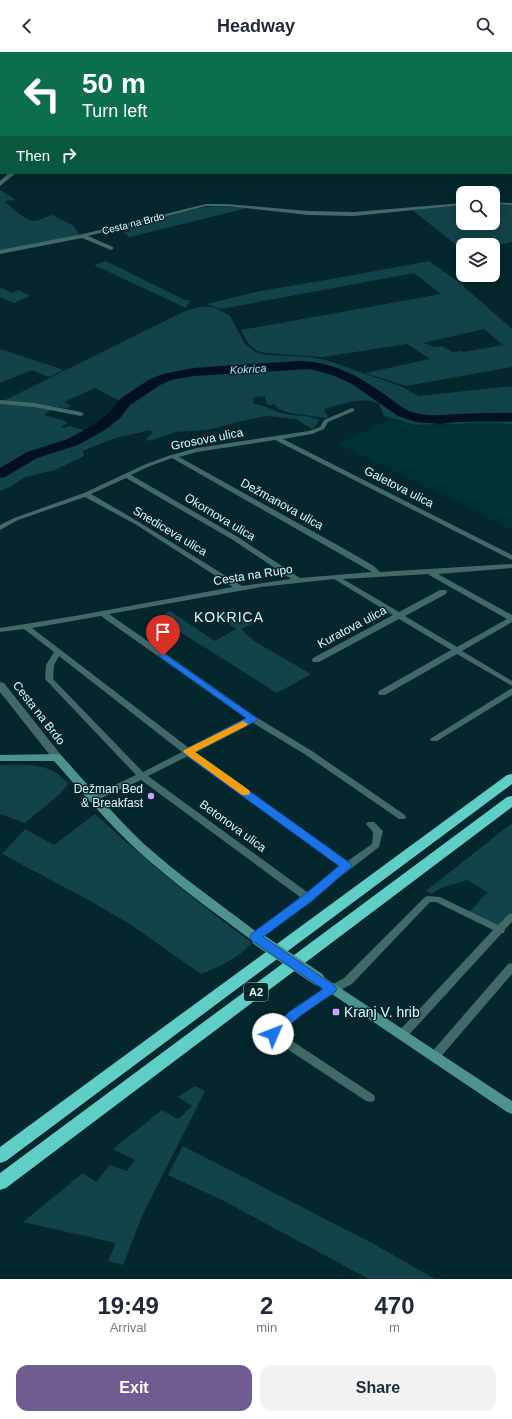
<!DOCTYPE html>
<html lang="en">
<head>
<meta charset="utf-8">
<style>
  body { margin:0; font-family:Helvetica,sans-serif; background:#f2f2f3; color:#1f2937; height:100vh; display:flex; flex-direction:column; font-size:15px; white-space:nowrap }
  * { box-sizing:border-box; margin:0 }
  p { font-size:13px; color:#747a83 }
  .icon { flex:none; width:22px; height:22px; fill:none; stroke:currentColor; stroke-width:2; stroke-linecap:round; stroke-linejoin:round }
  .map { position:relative; height:1227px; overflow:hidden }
  .side { display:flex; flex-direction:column; background:#fff; flex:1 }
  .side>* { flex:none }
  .hud { position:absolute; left:0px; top:0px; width:512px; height:122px; box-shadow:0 2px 10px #0003; background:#0b6e4f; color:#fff; overflow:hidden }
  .buttons { position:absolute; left:456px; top:134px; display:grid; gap:8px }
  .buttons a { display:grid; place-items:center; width:44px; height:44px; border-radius:8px; background:#fff; box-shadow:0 2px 10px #0003; font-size:20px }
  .pin { position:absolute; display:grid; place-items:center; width:34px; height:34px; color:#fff; margin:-41px -17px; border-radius:50% 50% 50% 0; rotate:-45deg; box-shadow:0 0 4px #0007 }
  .pin .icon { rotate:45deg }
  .me { position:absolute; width:44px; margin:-22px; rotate:46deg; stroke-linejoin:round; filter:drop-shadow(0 0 3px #0008) }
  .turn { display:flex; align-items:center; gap:14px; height:84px; padding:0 16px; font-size:18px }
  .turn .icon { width:52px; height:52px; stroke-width:2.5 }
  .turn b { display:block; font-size:28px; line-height:34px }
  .then { display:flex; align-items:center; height:38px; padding:0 16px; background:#0003; gap:8px; font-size:15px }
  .eta { display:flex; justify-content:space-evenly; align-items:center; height:68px; text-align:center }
  .eta b { font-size:24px; font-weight:600; line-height:28px }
  .action { display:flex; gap:8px; margin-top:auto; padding:8px 16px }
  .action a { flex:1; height:46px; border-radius:12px; background:#6f5d91; color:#fff; font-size:16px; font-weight:600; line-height:46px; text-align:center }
  .action a+a { background:#f2f2f3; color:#1f2937 }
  header { display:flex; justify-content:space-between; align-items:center; height:52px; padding:0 16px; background:#fff; font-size:18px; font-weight:600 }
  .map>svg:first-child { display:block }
  .built { fill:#003137 }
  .green { fill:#12434a; fill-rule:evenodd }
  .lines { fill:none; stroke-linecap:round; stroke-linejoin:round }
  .river { fill:#021121; fill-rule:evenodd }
  .minor { fill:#416966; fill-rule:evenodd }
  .tertiary { fill:#416966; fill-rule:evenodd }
  .secondary { fill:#4e928d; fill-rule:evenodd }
  .motorway { fill:#5ecec6; fill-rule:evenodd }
  .secondary-bridge { stroke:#4e928d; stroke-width:13 }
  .route { fill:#1a73e8; stroke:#114b97 }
  .slow { fill:#f59e0b }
  .poi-dot { fill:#d19dfe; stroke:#03272c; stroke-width:1.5 }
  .labels { text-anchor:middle; stroke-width:3; stroke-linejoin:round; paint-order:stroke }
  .far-street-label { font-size:10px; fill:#e5f7fb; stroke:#03272c }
  .far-water-label { font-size:11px; font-style:italic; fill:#bad8f7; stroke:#03272c }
  .shield { fill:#03272c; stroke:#a1b9bd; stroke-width:1 }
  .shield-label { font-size:11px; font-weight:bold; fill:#e5f7fb }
  .street-label { font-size:12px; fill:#e5f7fb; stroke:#03272c }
  .poi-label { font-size:12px; fill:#e5f7fb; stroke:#03272c; text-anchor:end }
  .quarter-label { font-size:14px; letter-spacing:1px; fill:#e5f7fb; stroke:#03272c }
  .near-poi-label { font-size:14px; fill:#e5f7fb; stroke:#03272c; text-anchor:start }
</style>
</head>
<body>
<header><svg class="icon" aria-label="back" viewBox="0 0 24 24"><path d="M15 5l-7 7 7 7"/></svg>Headway<svg class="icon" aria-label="search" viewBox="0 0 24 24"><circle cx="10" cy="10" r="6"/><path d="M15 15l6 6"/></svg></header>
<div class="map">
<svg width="512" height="1227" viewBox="0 0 512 1227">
  <rect width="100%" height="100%" fill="#03272c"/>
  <path class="built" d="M 390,367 L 415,373 L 485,371 L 512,372 L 512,478 L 460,451 L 338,392 Z"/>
  <path class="green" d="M 0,138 L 16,148 L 5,149 C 9,154 26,169 33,169 C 39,169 47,164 52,163 L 74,174 L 79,182 L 75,184 L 0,200 Z
    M 493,152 L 512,153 L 512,190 L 493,194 L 493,193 L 463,193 L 463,198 L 412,158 L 463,153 L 463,171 L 493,171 Z
    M 227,153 L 251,155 L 130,185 L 123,181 L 130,179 L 130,177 L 124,174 L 199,156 Z
    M 106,209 L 185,248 L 190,248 L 186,256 L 94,213 Z
    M 429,209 L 460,231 L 512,277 L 512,315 L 406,334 L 365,321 L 430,307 L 407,292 L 323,305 L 265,301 C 251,298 247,290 241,278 L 441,242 L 414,221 L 221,257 L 206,252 L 260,239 L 343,225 ZM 484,277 L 503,293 L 463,300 L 461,299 L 453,300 L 441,294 L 435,295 L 423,291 Z
    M 2,236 L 11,241 L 19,238 L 30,244 L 14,251 L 0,245 L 0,237 Z
    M 203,254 L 216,256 L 230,264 L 245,292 L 255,300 L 267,303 L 310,305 L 326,308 L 400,334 L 419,344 L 512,334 L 512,361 C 497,361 482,361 466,363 C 449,364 433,368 415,363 C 387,356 370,330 343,320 C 310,307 273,311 238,315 C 203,318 180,317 147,333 C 138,337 129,342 122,350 L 95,336 L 64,350 L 71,354 L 66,356 L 3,349 L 177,263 L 188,258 Z
    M 0,297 L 64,318 L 49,325 L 32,318 L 0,331 Z
    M 281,316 L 317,317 L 350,327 L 402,364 L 418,369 L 512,370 L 512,372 L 485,371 L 415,373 L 384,364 L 379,352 C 363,344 344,352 327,356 L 324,358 L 328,365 L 327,366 L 290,361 L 279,357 L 274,352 L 271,354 L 266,351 L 265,344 L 254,345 L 253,352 C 265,352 274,360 285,362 C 296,365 309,362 319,368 L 315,375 L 312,377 L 296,367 L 266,364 L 242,369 L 207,378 L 176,380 L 149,389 L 146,386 L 152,382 L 151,378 L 115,386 L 83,399 L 84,404 L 55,418 L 25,425 L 10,435 L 0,439 L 0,423 L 35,403 L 74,392 L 88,385 L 114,367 L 130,348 L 164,328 L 205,320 Z
    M 0,352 L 53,356 L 44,363 L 68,370 L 61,375 L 65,376 L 69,374 L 87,379 L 65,391 L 40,398 L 23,405 L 0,420 Z
    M 232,557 L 253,571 L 241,577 L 254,589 L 311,622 L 277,641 L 158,566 L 170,559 L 215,589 L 236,577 L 217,564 Z
    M 0,713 C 25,713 52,710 68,732 L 60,742 L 25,771 L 0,762 Z
    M 95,762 C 145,808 197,850 252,891 C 239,905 219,916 201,922 L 128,871 L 92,850 L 2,802 L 25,777 L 54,793 Z
    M 512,771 L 512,860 L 500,874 L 469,860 L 488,840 L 467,828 L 441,836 L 432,842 L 426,839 Z
    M 195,1034 L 205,1039 L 143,1162 L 123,1213 L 108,1209 L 116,1191 L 23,1170 L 83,1121 L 96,1130 L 110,1113 L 127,1119 L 135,1108 L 113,1097 L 162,1058 L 178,1067 L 192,1054 L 178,1045 Z
    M 183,1094 L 372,1191 L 435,1227 L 369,1227 L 224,1149 L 168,1123 Z"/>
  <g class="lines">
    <path class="river" d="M 297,309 C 329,309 356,322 381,340 C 390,346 399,354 409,359 C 425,365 440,363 457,362 C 475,361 494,361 512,361 L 512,369 L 456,370 L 441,372 L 416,370 L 398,364 L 352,332 L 335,324 L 311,317 L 193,324 L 171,328 L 160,333 L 130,353 L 120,366 L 105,378 L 78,393 L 37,406 L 5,425 L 0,426 L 0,416 L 27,400 L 68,387 L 95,372 L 110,360 L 120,347 L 150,327 L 163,322 L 193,316 Z"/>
    <path class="minor" d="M 0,0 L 2,0 L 3,1 L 0,2 Z
      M 348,0 L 353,0 L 354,1 L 349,1 Z
      M 0,31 L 1,31 L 1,33 L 0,33 Z
      M 511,60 L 512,60 L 512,63 L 511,63 Z
      M 493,150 L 512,151 L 512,153 L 493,152 Z
      M 463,151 L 463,153 L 354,164 L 308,163 L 228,154 L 206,154 L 88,184 L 113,195 L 113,197 L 111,198 L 82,186 L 0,202 L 0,198 L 83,182 L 206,152 L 228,152 L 308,159 L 354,160 Z
      M 0,348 L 34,351 L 81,360 L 84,362 L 81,364 L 34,355 L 0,352 Z
      M 352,356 L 354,357 L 354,359 L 328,370 L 324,377 L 312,382 L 283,387 L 512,503 L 512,508 L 275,388 L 197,400 L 179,405 L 341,495 L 374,514 L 380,520 L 512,512 L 512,516 L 438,522 L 512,563 L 512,570 L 462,599 L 512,629 L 512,634 L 457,602 L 385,643 L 379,643 L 378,641 L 379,639 L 451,598 L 399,567 L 319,610 L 313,610 L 312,608 L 313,606 L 393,563 L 334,527 L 261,535 L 109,562 L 256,665 L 312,699 L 405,763 L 406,765 L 405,767 L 399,767 L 306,703 L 253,671 L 195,701 L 346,810 L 372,792 L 373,780 L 366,772 L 368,770 L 374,770 L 383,779 L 379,795 L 313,846 L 311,848 L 308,849 L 258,888 L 255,889 L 252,888 L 250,885 L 252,882 L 300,845 L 141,728 L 97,748 L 91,748 L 90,746 L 91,744 L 136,723 L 45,627 L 46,613 L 54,600 L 24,577 L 0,580 L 0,576 L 75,564 L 233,535 L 135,472 L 85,445 L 18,468 L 0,478 L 0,473 L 14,466 L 84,441 L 146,412 L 171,403 L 197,396 L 309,379 L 320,375 L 324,368 ZM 172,406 L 372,520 L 300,526 L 238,485 L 131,423 L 150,414 ZM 126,426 L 233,488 L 291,527 L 242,534 L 139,470 L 91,442 ZM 429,522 L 429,523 L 507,567 L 457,595 L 405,564 L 446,542 L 447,540 L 446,538 L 440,538 L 399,560 L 343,527 ZM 101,564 L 247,667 L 189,696 L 32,576 ZM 59,604 L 182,700 L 143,720 L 53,627 L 54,613 ZM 188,704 L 340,814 L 307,840 L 148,724 Z
      M 512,636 L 512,643 L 437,689 L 431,689 L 430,687 Z
      M 428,844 L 440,845 L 498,873 L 509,862 L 512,861 L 512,870 L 505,877 L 504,881 L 502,881 L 406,986 L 402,987 L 398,986 L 397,983 L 398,980 L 493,878 L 436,850 L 430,850 L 352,932 L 331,943 L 312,955 L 280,981 L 374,1043 L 375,1046 L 374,1049 L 370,1050 L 366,1049 L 269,985 L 268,982 L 278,971 L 305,950 L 324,937 L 344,926 L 425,845 Z
      M 512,911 L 512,922 L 438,1008 L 434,1009 L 430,1008 L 429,1005 L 430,1002 L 508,912 Z"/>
    <path class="tertiary" d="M 9,121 L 16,121 L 0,134 L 0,129 Z
      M 0,630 L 4,631 L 61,703 L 62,705 L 61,707 L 53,707 L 0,640 Z"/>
    <path class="secondary" d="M 57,702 L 61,703 C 88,733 115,764 144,792 C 181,825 223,854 262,884 L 264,887 L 262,890 L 258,892 L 254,890 C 214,860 173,831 137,798 C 107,770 81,739 54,709 L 0,709 L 0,703 Z
      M 318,922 L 322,924 L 512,1049 L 512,1062 L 507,1060 L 314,930 L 312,927 L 314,924 Z"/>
    <path class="motorway" d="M 512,722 L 512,732 L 6,1109 L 0,1111 L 0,1095 L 507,723 Z
      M 512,744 L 512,755 L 6,1136 L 0,1138 L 0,1121 L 507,745 Z"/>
    <path class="secondary-bridge" d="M 258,887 L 318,927"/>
  </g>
  <path class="route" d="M 163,601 L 258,667 L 256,669 L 195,700 L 350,811 L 352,814 L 312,849 L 263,885 L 335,934 L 337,937 L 335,940 L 297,966 L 277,986 L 273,987 L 269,986 L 267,982 L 269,979 L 289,960 L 323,937 L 251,888 L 250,885 L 251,882 L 304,843 L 339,814 L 184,702 L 183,700 L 184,698 L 246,666 L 160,605 L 159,604 L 160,602 Z"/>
  <path class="slow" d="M 243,669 L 248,672 L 246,674 L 195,700 L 249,738 L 250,740 L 249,743 L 242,743 L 183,700 L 184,698 Z"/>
  <g class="poi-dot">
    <circle cx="151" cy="744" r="4"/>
    <rect x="332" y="956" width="8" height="8" rx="2"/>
  </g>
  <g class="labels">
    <g class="far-street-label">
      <text transform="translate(133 171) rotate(-14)" y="4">Cesta na Brdo</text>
    </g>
    <g class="far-water-label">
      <text transform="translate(248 317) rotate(-3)" y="4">Kokrica</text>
    </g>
    <rect class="shield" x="244" y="931" width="24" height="18" rx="3"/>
    <g class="shield-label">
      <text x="256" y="944">A2</text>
    </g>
    <g class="street-label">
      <text transform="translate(207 387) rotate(-11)" y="4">Grosova ulica</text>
      <text transform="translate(399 435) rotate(27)" y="4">Galetova ulica</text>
      <text transform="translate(282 452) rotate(29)" y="4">Dežmanova ulica</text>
      <text transform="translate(220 465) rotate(31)" y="4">Okornova ulica</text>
      <text transform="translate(170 479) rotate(31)" y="4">Snediceva ulica</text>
      <text transform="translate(253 523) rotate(-9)" y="4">Cesta na Rupo</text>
      <text transform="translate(352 575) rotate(-28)" y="4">Kuratova ulica</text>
      <text transform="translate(39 661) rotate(52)" y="4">Cesta na Brdo</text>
      <text transform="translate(233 774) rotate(36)" y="4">Betonova ulica</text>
    </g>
    <g class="poi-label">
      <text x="143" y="741">Dežman Bed<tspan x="143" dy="14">&amp; Breakfast</tspan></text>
    </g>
    <g class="quarter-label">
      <text x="229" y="570">KOKRICA</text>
    </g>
    <g class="near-poi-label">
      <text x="344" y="965">Kranj V. hrib</text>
    </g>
  </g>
</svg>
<div class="buttons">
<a><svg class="icon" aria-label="search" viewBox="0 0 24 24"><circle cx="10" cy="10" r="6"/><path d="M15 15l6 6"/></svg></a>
<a><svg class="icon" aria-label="layers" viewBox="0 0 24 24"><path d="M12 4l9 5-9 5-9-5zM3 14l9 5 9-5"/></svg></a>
</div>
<div class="pin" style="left:163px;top:604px;background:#d93025"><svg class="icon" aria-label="arrive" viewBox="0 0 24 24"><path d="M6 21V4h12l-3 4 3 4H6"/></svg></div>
<svg class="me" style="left:273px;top:982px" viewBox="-20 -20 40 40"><circle r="19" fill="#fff"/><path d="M0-13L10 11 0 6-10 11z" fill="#1a73e8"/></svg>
<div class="hud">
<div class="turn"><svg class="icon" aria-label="left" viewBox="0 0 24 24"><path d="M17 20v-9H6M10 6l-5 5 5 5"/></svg><div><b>50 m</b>Turn left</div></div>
<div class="then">Then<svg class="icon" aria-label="right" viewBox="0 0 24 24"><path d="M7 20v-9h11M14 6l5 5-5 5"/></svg></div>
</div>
</div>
<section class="side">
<div class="eta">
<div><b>19:49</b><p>Arrival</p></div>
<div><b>2</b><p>min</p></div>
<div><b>470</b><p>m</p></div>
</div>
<div class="action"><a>Exit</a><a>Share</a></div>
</section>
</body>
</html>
